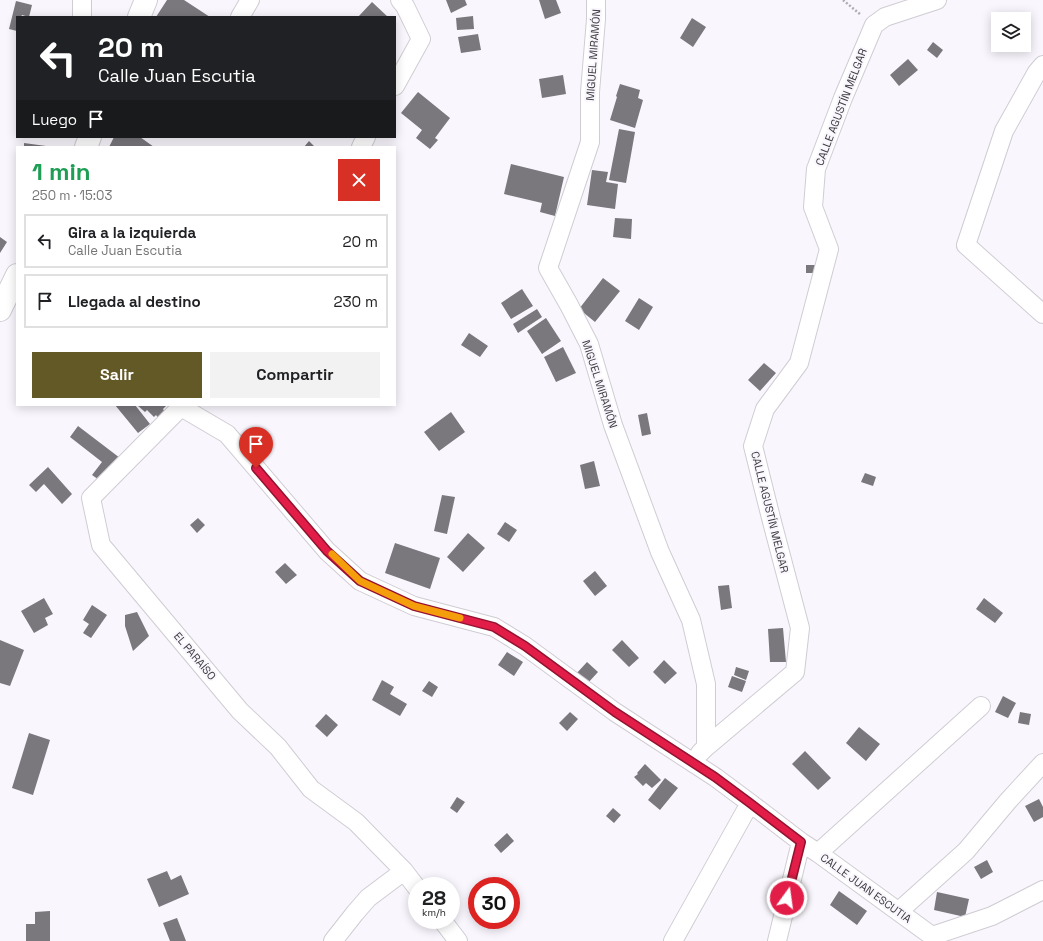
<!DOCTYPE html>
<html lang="es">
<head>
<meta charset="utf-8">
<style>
  body { margin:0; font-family:"Space Grotesk",sans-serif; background:#f2f2f2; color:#202124; height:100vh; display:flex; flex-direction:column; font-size:15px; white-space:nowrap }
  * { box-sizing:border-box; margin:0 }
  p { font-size:13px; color:#757577 }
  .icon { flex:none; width:22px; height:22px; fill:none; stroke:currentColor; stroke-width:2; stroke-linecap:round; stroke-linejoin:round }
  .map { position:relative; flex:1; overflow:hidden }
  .details { position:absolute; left:16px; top:146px; width:380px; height:260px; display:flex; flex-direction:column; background:#fff; border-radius:0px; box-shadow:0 2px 10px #0003 }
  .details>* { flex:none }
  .hud { position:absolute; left:16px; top:16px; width:380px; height:122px; border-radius:0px; box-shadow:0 2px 10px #0003; background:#202124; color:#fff; overflow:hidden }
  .fabs { position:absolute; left:991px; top:12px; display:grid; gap:8px }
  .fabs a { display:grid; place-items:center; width:40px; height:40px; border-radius:0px; background:#fff; box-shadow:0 2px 10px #0003; font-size:20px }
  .speed { position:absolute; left:408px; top:877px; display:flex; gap:8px; font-size:20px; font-weight:700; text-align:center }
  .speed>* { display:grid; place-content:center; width:52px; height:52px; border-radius:50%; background:#fff; box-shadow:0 2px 10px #0003; line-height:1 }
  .speed small { font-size:10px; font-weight:400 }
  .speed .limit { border:6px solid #d22; background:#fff; color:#111 }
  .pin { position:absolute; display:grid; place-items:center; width:34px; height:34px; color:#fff; margin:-41px -17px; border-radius:50% 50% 50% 0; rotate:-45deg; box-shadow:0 0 4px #0007 }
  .pin .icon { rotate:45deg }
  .me { position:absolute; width:44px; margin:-22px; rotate:14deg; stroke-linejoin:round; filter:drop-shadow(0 0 3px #0008) }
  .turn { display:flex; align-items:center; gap:14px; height:84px; padding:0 16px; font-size:18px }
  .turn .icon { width:52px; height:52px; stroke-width:2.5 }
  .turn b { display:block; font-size:28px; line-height:34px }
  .then { display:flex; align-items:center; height:38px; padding:0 16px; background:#0003; gap:8px; font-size:15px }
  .round { display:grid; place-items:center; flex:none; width:42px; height:42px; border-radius:0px; background:#f2f2f2 }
  .head { display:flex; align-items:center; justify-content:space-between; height:68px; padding:0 16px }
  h1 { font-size:24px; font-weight:700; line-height:30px; color:#1e9e55 }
  .button { display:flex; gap:8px; margin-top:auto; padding:8px 16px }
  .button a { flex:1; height:46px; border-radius:0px; background:#635926; color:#fff; font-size:16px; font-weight:700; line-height:46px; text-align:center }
  .button a+a { background:#f2f2f2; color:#202124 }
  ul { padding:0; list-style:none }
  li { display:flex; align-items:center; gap:12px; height:54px; margin:0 8px 6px; padding:0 8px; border:2px solid #e0e0e0; border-radius:0px }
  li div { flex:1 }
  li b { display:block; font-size:15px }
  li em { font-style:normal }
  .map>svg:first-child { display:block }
  .building { fill:#7a777d }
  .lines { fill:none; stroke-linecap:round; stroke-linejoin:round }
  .minor-casing { stroke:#d0ccd3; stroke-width:20 }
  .secondary-casing { stroke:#d0ccd3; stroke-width:24 }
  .path { stroke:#aeacb1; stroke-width:2.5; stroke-dasharray:2 2; stroke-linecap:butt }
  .minor { stroke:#fff; stroke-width:18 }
  .secondary { stroke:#fff; stroke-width:22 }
  .route-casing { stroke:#92132f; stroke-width:10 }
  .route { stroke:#e11d48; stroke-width:7 }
  .slow { stroke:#f59e0b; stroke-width:7 }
  .labels { text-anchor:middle; stroke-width:4; stroke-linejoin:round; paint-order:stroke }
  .street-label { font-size:11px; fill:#3c3b3e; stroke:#faf6fd }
</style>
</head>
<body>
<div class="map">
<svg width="1043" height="941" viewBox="0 0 1043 941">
  <rect width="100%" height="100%" fill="#faf6fd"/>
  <path class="building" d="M 167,0 L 184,0 L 210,17 L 156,17 Z
    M 446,0 L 465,0 L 467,5 L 451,13 Z
    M 539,0 L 556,0 L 561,13 L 545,19 Z
    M 16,1 L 32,5 L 29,17 L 22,15 L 21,17 L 17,17 L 17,31 L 9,29 Z
    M 372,2 L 388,17 L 358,17 Z
    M 473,16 L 474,29 L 457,30 L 456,18 Z
    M 692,18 L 706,27 L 693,47 L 680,38 Z
    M 478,34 L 481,50 L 461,53 L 458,37 Z
    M 933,42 L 943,50 L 937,58 L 927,50 Z
    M 908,59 L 918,70 L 899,86 L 890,75 Z
    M 563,75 L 566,94 L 542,98 L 539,79 Z
    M 620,84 L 640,90 L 638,98 L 643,100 L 635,128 L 610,120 L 617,97 L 616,96 Z
    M 418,92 L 450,118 L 435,138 L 438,140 L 430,149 L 416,138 L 422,130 L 401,113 Z
    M 619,129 L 635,132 L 626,183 L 609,180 Z
    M 114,137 L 140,137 L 154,147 L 109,147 Z
    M 309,141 L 315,147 L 304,147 Z
    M 24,143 L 46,146 L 46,147 L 24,147 Z
    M 511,164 L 564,177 L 555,216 L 540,212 L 542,203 L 504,194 Z
    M 592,170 L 608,172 L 606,182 L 618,184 L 615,209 L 587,205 Z
    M 615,218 L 632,219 L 631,239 L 613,237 Z
    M 0,237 L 7,242 L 0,253 Z
    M 806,265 L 815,265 L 815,273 L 806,273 Z
    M 603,278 L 620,291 L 595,322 L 579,309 Z
    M 522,289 L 533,306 L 511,319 L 501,303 Z
    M 639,298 L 653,307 L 639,330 L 625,321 Z
    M 537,309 L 542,317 L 518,333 L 513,324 Z
    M 546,318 L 561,341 L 542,354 L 527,331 Z
    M 469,333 L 488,346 L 480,357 L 461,345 Z
    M 563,347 L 576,373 L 556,382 L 544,357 Z
    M 764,363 L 776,373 L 760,391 L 748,380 Z
    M 115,405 L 135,405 L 150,424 L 138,433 Z
    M 137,405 L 167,405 L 163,409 L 165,412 L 159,419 L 156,415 L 154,417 L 147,410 L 145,412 Z
    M 451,412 L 465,432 L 439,451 L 424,432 Z
    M 647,413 L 651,434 L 642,436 L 638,415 Z
    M 78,426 L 120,458 L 102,482 L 92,475 L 102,462 L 70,437 Z
    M 594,461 L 600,486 L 585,489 L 580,465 Z
    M 48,467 L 72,494 L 62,504 L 44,484 L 36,492 L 29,485 Z
    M 865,473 L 876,477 L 873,486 L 861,482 Z
    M 442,495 L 455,497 L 447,534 L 434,531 Z
    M 198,518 L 205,525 L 197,533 L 190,525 Z
    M 505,522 L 517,530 L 509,542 L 497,534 Z
    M 468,533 L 485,548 L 463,572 L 447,557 Z
    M 395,543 L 440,558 L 430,589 L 385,573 Z
    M 285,563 L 297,575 L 286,584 L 275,572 Z
    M 595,571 L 607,586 L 595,596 L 583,581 Z
    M 729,585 L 732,608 L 721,610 L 718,586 Z
    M 44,598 L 53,614 L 45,618 L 48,625 L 34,633 L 21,611 Z
    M 984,598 L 1003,613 L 995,623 L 976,609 Z
    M 92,605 L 107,615 L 91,638 L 83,633 L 89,624 L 83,620 Z
    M 137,612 L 149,636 L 133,651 L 125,626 L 125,615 Z
    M 783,628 L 786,662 L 770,662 L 768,629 Z
    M 0,640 L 24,650 L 10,686 L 0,683 Z
    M 622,640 L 639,658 L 629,667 L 612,650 Z
    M 507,652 L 523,662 L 514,676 L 498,665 Z
    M 664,660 L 677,673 L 665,684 L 653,672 Z
    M 587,662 L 598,672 L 587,684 L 576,674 Z
    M 736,667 L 749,671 L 746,680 L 734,675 Z
    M 732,676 L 746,681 L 742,692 L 728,687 Z
    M 382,680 L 394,687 L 390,694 L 407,704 L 400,716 L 372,700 Z
    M 429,681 L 438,687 L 432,697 L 422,691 Z
    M 1003,696 L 1016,703 L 1008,718 L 995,712 Z
    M 570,712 L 578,719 L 567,731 L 559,723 Z
    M 1020,712 L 1031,714 L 1029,725 L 1018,723 Z
    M 326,714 L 338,725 L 327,737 L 315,726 Z
    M 859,727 L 880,744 L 866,761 L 846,743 Z
    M 29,733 L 50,740 L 33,795 L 12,788 Z
    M 805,751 L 831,778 L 818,790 L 792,764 Z
    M 645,764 L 661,780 L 652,788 L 646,783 L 643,786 L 634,777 L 638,774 L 637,773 Z
    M 665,778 L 678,788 L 660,810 L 648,800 Z
    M 457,797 L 465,802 L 457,813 L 450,808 Z
    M 1039,799 L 1043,807 L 1043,817 L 1034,822 L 1025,806 Z
    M 613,808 L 621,815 L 614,823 L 606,816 Z
    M 507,833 L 514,841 L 501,853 L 494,845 Z
    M 987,860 L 993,872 L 981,879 L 974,867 Z
    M 167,871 L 171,880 L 181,875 L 189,894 L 159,907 L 147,879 Z
    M 839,891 L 867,911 L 857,925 L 830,905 Z
    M 937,892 L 969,899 L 965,917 L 934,910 Z
    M 50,911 L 50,941 L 26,941 L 26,924 L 35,924 L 35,912 Z
    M 177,918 L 186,941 L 170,941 L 163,923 Z"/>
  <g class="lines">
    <defs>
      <path id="minor" d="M 82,0 L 82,17
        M 596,0 L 596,19 L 590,92 L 590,142 L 548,268 L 569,305 L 589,344 L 613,425 L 660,552 L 691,620 L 706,684 L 706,747 L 700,753
        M 240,17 L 250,0
        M 1043,65 L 1037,72 L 1004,131 L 966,245 L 1043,314
        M 395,86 L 421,39 L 405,6 L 400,0
        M 361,147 L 366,137
        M 181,405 L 181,407 L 227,434 L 327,551 L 360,581 L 414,606 L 494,627 L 525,646 L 615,712 L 715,777 L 750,803 L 801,842 L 818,853 L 932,936 L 992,916 L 1043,890
        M 181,407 L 91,498 L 101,545 L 240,711 L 278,747 L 311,789 L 356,822 L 404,871 L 417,888
        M 706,747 L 795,672 L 800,628 L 771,518 L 753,446 L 765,409 L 799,363 L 829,249 L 813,207 L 816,169 L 843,98 L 874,25 L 885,17 L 937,0
        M 818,853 L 981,706
        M 899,911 L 966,851 L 1008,801 L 1043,763
        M 442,920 L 458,941
        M 333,941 L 355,913 L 368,898 L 404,871
        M 673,941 L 750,803
        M 777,941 L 801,842"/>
      <path id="secondary" d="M 139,17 L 146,0
        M 86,147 L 90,137
        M 0,310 L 17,275"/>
    </defs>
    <use href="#minor" class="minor-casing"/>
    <use href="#secondary" class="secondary-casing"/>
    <path class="path" d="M 843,0 L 861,15"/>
    <use href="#minor" class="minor"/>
    <use href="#secondary" class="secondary"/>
  </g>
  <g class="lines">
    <defs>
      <path id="route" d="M 256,468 L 327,551 L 360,581 L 414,606 L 494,627 L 525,646 L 615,712 L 715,777 L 750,803 L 801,842 L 787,898"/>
    </defs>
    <use href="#route" class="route-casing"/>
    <use href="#route" class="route"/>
    <path class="slow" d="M 332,554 L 360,581 L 414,606 L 460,618"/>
  </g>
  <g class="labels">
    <g class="street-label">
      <text transform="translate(593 55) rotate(-86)" y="4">MIGUEL MIRAMÓN</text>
      <text transform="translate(841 107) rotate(-69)" y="4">CALLE AGUSTÍN MELGAR</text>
      <text transform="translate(600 384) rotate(72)" y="4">MIGUEL MIRAMÓN</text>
      <text transform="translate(770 512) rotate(76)" y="4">CALLE AGUSTÍN MELGAR</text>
      <text transform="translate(195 656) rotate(50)" y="4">EL PARAÍSO</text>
      <text transform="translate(866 888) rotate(36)" y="4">CALLE JUAN ESCUTIA</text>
    </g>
  </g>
</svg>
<div class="fabs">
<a><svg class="icon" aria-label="layers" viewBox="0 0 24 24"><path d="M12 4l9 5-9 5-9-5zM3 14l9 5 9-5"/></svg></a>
</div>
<div class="speed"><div>28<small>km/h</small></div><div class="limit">30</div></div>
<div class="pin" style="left:256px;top:468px;background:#d93025"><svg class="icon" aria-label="arrive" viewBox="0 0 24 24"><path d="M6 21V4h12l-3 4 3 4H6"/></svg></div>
<svg class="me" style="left:787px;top:898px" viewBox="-20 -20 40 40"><circle r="17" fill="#e11d48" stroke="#fff" stroke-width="3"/><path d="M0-11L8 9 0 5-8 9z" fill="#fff"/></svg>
<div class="hud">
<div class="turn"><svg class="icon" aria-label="left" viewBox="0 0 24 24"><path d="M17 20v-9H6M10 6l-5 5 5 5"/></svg><div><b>20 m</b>Calle Juan Escutia</div></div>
<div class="then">Luego<svg class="icon" aria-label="arrive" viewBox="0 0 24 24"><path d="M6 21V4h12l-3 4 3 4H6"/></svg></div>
</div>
<section class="details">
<div class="head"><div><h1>1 min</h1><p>250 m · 15:03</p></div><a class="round" style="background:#d93025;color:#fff"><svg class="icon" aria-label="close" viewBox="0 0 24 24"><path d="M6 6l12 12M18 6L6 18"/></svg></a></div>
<ul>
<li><svg class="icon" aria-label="left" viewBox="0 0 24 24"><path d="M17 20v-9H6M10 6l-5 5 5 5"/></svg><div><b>Gira a la izquierda</b><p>Calle Juan Escutia</p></div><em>20 m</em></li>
<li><svg class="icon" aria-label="arrive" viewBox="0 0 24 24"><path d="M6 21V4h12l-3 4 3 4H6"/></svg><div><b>Llegada al destino</b></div><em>230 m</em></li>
</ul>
<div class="button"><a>Salir</a><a>Compartir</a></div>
</section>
</div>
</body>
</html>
